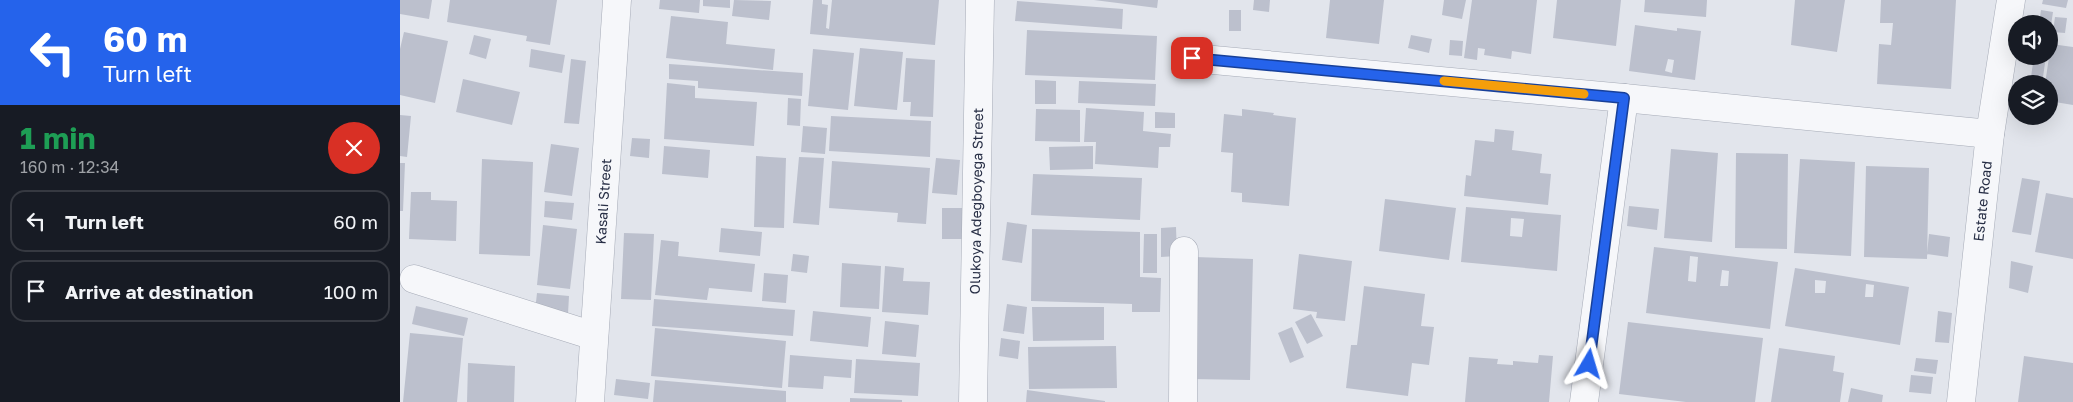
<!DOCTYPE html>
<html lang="en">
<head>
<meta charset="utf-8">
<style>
  body { margin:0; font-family:"Golos Text",sans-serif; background:#242831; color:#f1f3f6; height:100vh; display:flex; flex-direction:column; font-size:19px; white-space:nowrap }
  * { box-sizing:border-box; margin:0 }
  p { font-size:16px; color:#9ea1a6 }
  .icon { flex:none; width:28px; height:28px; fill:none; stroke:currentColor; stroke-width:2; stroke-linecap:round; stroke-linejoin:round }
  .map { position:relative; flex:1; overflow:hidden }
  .panel { display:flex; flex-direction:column; background:#171b24; width:400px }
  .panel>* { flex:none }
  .guide { background:#2563eb; color:#fff; overflow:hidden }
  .tools { position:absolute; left:1608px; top:15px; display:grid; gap:10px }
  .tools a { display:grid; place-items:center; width:50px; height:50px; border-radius:50%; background:#171b24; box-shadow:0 5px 20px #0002; font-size:25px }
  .pin { position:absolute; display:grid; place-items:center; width:42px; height:42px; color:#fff; margin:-21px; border-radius:10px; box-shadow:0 2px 8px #0006 }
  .me { position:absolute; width:55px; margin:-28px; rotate:7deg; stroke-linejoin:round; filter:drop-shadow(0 0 4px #0008) }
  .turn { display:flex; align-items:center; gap:18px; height:105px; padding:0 20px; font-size:22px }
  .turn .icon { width:65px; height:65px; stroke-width:2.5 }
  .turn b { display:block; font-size:35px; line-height:42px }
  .round { display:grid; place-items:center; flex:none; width:52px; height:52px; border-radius:26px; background:#242831 }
  .head { display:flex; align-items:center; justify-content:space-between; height:85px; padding:0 20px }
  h1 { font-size:30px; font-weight:700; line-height:38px; color:#1e9e55 }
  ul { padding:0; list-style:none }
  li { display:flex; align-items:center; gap:15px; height:62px; margin:0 10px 8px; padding:0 10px; border:2px solid #363941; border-radius:15px }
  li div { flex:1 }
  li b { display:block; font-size:19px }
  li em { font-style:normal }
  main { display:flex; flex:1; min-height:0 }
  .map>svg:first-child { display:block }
  .building { fill:#bcc0cd; fill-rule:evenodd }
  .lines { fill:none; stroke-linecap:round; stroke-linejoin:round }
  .street-casing { stroke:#a6abb7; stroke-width:29 }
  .street { stroke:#f6f7fa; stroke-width:28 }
  .route-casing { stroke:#184099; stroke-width:12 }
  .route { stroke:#2563eb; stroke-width:9 }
  .slow { stroke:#f59e0b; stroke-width:9 }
  .labels { text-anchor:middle; stroke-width:4; stroke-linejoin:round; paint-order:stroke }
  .street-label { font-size:14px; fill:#282f46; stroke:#f3f4f9 }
</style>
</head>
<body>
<main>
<section class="panel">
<div class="guide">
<div class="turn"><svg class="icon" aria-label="left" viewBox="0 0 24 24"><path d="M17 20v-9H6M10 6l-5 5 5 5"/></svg><div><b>60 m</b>Turn left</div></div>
</div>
<div class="head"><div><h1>1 min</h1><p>160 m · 12:34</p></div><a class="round" style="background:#d93025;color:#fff"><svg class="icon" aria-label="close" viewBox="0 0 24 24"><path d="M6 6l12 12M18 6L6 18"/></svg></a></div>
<ul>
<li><svg class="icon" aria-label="left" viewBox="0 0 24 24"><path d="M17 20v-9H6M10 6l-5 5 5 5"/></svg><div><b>Turn left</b></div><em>60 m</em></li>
<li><svg class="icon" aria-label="arrive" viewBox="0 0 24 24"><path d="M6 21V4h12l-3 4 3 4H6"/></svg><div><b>Arrive at destination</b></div><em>100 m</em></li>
</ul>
</section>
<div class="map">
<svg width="1673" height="402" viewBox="0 0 1673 402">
  <rect width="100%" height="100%" fill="#e2e5ec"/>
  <path class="building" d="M 0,0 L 32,0 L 29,19 L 0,14 Z
    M 50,0 L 157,0 L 150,45 L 126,41 L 127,36 L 47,22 Z
    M 260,0 L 300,0 L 299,13 L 259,9 Z
    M 303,0 L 330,0 L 330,8 L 303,6 Z
    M 334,0 L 371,1 L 369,20 L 332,16 Z
    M 413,0 L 422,0 L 422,4 L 428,5 L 426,28 L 429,29 L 432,0 L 539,0 L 535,45 L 410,34 Z
    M 694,0 L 758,0 L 757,8 Z
    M 854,0 L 870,0 L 869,12 L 853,10 Z
    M 930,0 L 984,0 L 979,44 L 926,38 Z
    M 1044,0 L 1066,0 L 1062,19 L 1042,15 Z
    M 1072,0 L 1137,0 L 1131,54 L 1112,51 L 1111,59 L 1084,55 L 1085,49 L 1078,48 L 1077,60 L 1064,58 Z
    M 1157,0 L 1221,0 L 1216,46 L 1153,38 Z
    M 1245,0 L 1307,0 L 1306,17 L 1244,12 Z
    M 1395,0 L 1445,0 L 1437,52 L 1391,45 Z
    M 1481,0 L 1556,0 L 1551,89 L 1477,84 L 1479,44 L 1491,45 L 1493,23 L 1480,23 Z
    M 1643,0 L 1668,0 L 1666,8 L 1642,4 Z
    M 617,1 L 723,9 L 722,29 L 615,21 Z
    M 829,10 L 841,10 L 841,31 L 829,31 Z
    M 1641,10 L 1653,12 L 1650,32 L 1649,24 L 1639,24 Z
    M 271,16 L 328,22 L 326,44 L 375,49 L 373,70 L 266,58 Z
    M 1655,17 L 1667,18 L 1665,33 L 1653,32 Z
    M 1235,25 L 1277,31 L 1277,28 L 1301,31 L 1295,80 L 1229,71 ZM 1268,59 L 1274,60 L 1272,73 L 1265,71 Z
    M 627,30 L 757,36 L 755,80 L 625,75 Z
    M 4,32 L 48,41 L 35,103 L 0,95 L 0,49 Z
    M 74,35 L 91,39 L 86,59 L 69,54 Z
    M 1011,35 L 1032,39 L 1029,53 L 1008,48 Z
    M 1050,40 L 1063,41 L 1062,56 L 1049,55 Z
    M 1651,44 L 1673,47 L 1673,105 L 1649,101 L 1649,84 L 1645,84 Z
    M 460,48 L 503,52 L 497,110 L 454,106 Z
    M 131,49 L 165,55 L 162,73 L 129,67 Z
    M 413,49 L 454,53 L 448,110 L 408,106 Z
    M 1634,56 L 1646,56 L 1642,84 L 1630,84 Z
    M 506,58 L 535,60 L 533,117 L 510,116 L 511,102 L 503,102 Z
    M 171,59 L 186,61 L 179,124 L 164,123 Z
    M 269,64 L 403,73 L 402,96 L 298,88 L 298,81 L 269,79 Z
    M 63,79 L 120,92 L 112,125 L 56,112 Z
    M 635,80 L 656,81 L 656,104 L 635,104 Z
    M 679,81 L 756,84 L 755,106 L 678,103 Z
    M 267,83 L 295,86 L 295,98 L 357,102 L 354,146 L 264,139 Z
    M 388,98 L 401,99 L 400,126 L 387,125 Z
    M 686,108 L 744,112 L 743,131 L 771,134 L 770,147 L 759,147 L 758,168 L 695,164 L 696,142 L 684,142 Z
    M 636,109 L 680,110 L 680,142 L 635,141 Z
    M 842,109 L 874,113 L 873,115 L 896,118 L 889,206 L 842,202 L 842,193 L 831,192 L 833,153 L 821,152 L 824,114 L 842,116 Z
    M 755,112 L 775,113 L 775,128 L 755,128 Z
    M 0,115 L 11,116 L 7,157 L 0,156 Z
    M 431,116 L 531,121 L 530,157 L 429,151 Z
    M 403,126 L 427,128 L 425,154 L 401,152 Z
    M 1095,129 L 1114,131 L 1112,150 L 1142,154 L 1140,173 L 1151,174 L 1148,205 L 1064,196 L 1066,175 L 1071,176 L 1075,140 L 1094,142 Z
    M 232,138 L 250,139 L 249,158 L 230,156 Z
    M 151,144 L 179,148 L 172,196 L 144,192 Z
    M 264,146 L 310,150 L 308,178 L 262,174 Z
    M 693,146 L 693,169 L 650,170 L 649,147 Z
    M 1271,149 L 1318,153 L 1312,242 L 1264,238 Z
    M 1336,153 L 1388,154 L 1387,249 L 1335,248 Z
    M 356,156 L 386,158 L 384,228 L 354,227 Z
    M 399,157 L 424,158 L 419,225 L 393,223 Z
    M 536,158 L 560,160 L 557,195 L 532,193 Z
    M 82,159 L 133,162 L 130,256 L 79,254 Z
    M 1400,159 L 1455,162 L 1451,256 L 1394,253 Z
    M 432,161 L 530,168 L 526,224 L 497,222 L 498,213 L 429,208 Z
    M 0,163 L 5,163 L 3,211 L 0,211 Z
    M 1466,166 L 1529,168 L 1527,259 L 1464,257 Z
    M 633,174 L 742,178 L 740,220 L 631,215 Z
    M 1622,178 L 1640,181 L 1631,235 L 1612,232 Z
    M 11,192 L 31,192 L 31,200 L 57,201 L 56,241 L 9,239 Z
    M 1646,193 L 1673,198 L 1673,259 L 1635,252 Z
    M 985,199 L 1056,208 L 1049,260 L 979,251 Z
    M 145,201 L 174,203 L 172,220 L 144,217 Z
    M 1229,206 L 1259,209 L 1257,230 L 1227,226 Z
    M 1066,207 L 1161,215 L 1157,271 L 1061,262 ZM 1111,218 L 1124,219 L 1122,237 L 1110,236 Z
    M 542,208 L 562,208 L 563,239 L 542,239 Z
    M 607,222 L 627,225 L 622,263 L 602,260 Z
    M 143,225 L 177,229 L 170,289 L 137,285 Z
    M 776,227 L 777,256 L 761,257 L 761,228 Z
    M 321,228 L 362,232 L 360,256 L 319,252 Z
    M 632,229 L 740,232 L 740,277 L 761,278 L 760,312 L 732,312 L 732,304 L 631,301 Z
    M 224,233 L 254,234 L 251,300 L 221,299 Z
    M 744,234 L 757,234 L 757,273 L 743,273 Z
    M 1529,234 L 1550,237 L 1548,257 L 1527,254 Z
    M 261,240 L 279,242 L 278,256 L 355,264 L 352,292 L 309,288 L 307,300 L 255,295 Z
    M 1254,247 L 1378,262 L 1370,329 L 1246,313 ZM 1290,256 L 1298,257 L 1296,282 L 1288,281 ZM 1322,270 L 1329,271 L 1328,286 L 1320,286 Z
    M 393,254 L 409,256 L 407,273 L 391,271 Z
    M 899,254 L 952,261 L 945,321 L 916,318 L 917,312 L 893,309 Z
    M 795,257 L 853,259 L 850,380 L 791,379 Z
    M 1611,261 L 1633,266 L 1628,293 L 1609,288 Z
    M 442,263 L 481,266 L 479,309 L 440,307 Z
    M 485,266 L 504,268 L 503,281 L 530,282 L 528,315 L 482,312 Z
    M 1395,268 L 1509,287 L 1500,345 L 1385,326 ZM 1415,280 L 1426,281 L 1425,293 L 1415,293 ZM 1466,284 L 1474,285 L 1473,297 L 1465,297 Z
    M 364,273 L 388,275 L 386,303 L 362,301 Z
    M 964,286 L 1025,294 L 1021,326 L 1034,327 L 1029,365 L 1012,363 L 1008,396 L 946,388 L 951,345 L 957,345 Z
    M 137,293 L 169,296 L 168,314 L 135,311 Z
    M 254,299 L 395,310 L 393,336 L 252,326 Z
    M 607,304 L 627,307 L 624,334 L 603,331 Z
    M 16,306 L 68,318 L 64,336 L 12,324 Z
    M 632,307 L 704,307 L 704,340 L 633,341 Z
    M 413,311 L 471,317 L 468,347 L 410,341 Z
    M 1538,311 L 1552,313 L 1549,343 L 1535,342 Z
    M 911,314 L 923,336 L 907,344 L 895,322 Z
    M 485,321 L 519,325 L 516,357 L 482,354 Z
    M 1228,322 L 1363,338 L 1355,402 L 1286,402 L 1219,394 Z
    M 892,327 L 904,357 L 890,363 L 878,333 Z
    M 255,328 L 386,341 L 382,388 L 251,376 Z
    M 10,333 L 63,338 L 57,402 L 3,402 Z
    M 601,338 L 620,341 L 618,359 L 599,356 Z
    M 716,346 L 717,388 L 629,389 L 628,347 Z
    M 1379,348 L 1435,356 L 1433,371 L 1444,373 L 1440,402 L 1371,402 Z
    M 390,355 L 452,360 L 451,378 L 424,376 L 423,389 L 388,387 Z
    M 1139,355 L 1153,356 L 1149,402 L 1065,402 L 1069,357 L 1098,359 L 1097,364 L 1113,365 L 1113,361 L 1138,363 Z
    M 1624,356 L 1673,363 L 1673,402 L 1618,402 Z
    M 1516,358 L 1538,360 L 1536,374 L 1514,371 Z
    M 456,359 L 520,363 L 518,396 L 454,393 Z
    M 68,363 L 115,366 L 114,402 L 67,402 Z
    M 1511,375 L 1533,377 L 1531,394 L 1509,392 Z
    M 216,379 L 250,383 L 248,399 L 214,395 Z
    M 255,380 L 386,391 L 386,402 L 253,402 Z
    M 1451,388 L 1483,395 L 1482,402 L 1448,402 Z
    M 627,390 L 705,401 L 705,402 L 626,402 Z
    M 450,398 L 502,400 L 502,402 L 450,402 Z"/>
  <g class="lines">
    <defs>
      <g id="street">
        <path d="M 792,58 L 1224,98 L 1590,134"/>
        <path d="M 14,279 L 194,336"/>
        <path id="s1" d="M 190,402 L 217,0"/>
        <path id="s2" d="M 573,402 L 580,0"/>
        <path d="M 783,402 L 784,251"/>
        <path d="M 1184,402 L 1224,98"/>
        <path id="s3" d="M 1561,402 L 1590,134 L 1611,0"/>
      </g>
    </defs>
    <use href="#street" class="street-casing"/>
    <use href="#street" class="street"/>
  </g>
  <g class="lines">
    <defs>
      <path id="route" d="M 792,58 L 1224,98 L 1189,364"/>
    </defs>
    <use href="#route" class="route-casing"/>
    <use href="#route" class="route"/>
    <path class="slow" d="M 1044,81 L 1184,94"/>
  </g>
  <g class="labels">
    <g class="street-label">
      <text dy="5" stroke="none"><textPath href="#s1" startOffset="201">Kasali Street</textPath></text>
      <text dy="5" stroke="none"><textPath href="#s2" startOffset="201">Olukoya Adegboyega Street</textPath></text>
      <text dy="5" stroke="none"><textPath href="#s3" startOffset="202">Estate Road</textPath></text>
    </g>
  </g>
</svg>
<div class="tools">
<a><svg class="icon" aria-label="sound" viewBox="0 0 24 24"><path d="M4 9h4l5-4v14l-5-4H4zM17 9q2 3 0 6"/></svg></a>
<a><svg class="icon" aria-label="layers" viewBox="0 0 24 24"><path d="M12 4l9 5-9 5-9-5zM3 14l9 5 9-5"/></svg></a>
</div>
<div class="pin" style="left:792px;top:58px;background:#d93025"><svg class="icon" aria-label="arrive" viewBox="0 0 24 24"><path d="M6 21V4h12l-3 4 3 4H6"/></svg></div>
<svg class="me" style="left:1189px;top:364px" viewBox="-20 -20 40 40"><path d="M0-17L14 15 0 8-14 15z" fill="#2563eb" stroke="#fff" stroke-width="4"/></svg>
</div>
</main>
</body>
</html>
